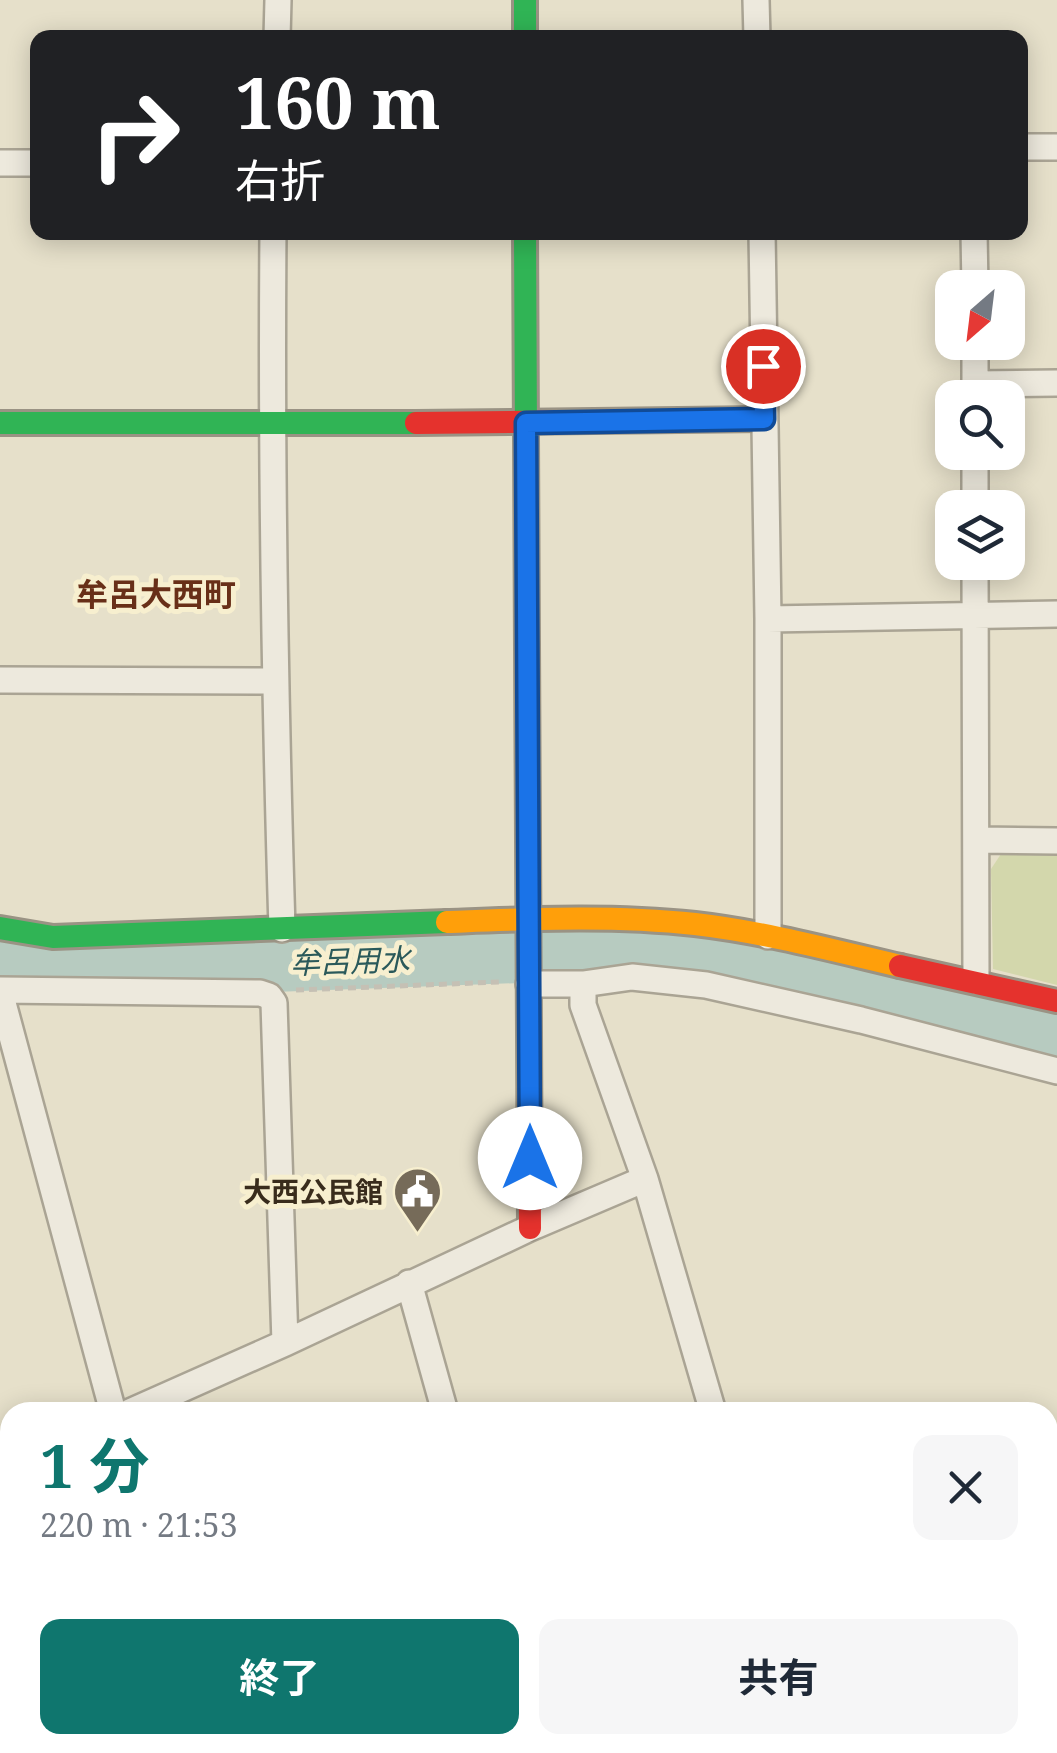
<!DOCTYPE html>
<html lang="ja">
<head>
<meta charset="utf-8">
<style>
  body { margin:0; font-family:"Noto Serif","Noto Sans JP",serif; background:#f6f6f7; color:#1f2937; height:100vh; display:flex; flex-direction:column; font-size:38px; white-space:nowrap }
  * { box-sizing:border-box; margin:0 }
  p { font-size:32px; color:#747a83 }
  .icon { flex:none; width:55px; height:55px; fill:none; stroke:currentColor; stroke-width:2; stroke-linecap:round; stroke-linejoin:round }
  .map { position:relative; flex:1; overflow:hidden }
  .details { position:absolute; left:0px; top:1402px; width:1058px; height:352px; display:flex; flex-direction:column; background:#fff; border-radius:30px 30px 0 0; box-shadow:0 5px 25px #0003 }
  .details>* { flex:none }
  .guide { position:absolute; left:30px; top:30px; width:998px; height:210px; border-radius:20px; box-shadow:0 5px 25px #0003; background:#202124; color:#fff; overflow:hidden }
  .needle { width:65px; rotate:208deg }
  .controls { position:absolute; left:935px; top:270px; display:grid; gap:20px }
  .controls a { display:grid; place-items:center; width:90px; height:90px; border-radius:20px; background:#fff; box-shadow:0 5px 25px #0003; font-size:50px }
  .pin { position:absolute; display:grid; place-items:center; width:85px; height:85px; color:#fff; margin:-42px; border:5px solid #fff; border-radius:50%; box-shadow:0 2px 10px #0007 }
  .me { position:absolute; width:110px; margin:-55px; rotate:0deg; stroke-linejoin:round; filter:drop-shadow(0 0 8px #0008) }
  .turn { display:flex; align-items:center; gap:35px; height:210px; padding:0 40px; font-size:45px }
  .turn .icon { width:130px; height:130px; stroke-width:2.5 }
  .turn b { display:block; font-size:70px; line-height:85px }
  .round { display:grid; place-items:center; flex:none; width:105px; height:105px; border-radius:20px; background:#f6f6f7 }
  .head { display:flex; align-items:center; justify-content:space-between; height:170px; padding:0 40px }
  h1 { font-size:60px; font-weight:700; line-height:75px; color:#0f766e }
  .cta { display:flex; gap:20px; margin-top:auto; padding:20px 40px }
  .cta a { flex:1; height:115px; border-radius:20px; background:#0f766e; color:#fff; font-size:40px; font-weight:700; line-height:115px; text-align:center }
  .cta a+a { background:#f6f6f7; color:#1f2937 }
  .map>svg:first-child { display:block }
  .green { fill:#d3d7ac }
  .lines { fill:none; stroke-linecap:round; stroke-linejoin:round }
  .river { stroke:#b7cbc0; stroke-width:55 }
  .street-casing { stroke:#aaa494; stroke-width:30 }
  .fast-casing { stroke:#9a9384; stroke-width:28 }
  .slow-casing { stroke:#9a9384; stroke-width:28 }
  .jam-casing { stroke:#9a9384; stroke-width:28 }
  .path { stroke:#c5c0b4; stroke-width:5; stroke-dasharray:8 5; stroke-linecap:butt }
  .street { stroke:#ede9dd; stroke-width:25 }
  .fast { stroke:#30b455; stroke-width:22 }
  .slow { stroke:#ff9f0a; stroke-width:22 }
  .jam { stroke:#e5322d; stroke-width:22 }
  .route-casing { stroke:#114b97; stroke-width:25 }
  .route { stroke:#1a73e8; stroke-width:18 }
  .labels { text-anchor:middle; stroke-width:10; stroke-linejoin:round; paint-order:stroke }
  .poi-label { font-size:28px; font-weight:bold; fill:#392c1c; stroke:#f7efcf; text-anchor:end }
  .water-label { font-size:30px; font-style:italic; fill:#2a595a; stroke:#f7efcf }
  .quarter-label { font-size:32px; font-weight:bold; fill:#682f18; stroke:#f7efcf }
</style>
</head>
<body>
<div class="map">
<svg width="1057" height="1753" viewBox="0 0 1057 1753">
  <rect width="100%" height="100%" fill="#e6e0ca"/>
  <path class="green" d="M 1001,854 L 1057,854 L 1057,985 L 993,969 L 991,869 Z"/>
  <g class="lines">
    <path class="river" d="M 0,962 L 151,969 L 588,953 L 699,958 L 931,1014 L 1057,1041"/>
    <defs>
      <path id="street" d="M 756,0 L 757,38
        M 277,38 L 278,0
        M 1020,147 L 1057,147
        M 0,163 L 38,163
        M 273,232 C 271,465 275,697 282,929
        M 762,232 L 768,619 L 768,936
        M 974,232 L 975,288
        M 975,342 L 975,397
        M 975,384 L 1057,383
        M 975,452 L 975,508
        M 975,562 L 976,981
        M 768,619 L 1057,614
        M 0,680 L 274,681
        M 977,840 L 1057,841
        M 529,984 L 583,984 L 632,977 L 706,985 L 861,1020 L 1057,1071
        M 583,984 L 583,1005 L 645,1179 L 713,1412
        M 0,990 L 260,993 L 269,996 L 274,1003 L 285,1343
        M 0,992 L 113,1412
        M 409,1283 L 445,1412
        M 130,1412 L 285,1343 L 530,1228 L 645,1179
        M 0,1474 L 10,1469
        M 1048,1738 L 1057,1735
        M 248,1745 L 250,1753
        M 537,1745 L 539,1753
        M 810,1745 L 813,1753
        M 992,1753 L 1022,1745"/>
      <path id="fast" d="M 525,0 L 525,38
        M 525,232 L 527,646
        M 0,423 L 416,423
        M 0,928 L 53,937 L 447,922"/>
      <path id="slow" d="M 447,922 C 529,919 613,915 695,924 C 764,932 832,950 900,966"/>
      <path id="jam" d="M 416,423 L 764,419
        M 527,646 L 530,1228
        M 900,966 L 1057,1001"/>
    </defs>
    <use href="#street" class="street-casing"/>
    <use href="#fast" class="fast-casing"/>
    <use href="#slow" class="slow-casing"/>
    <use href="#jam" class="jam-casing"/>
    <path class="path" d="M 296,990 L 500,982"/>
    <use href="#street" class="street"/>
    <use href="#fast" class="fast"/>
    <use href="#slow" class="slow"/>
    <use href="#jam" class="jam"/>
  </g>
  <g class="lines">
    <defs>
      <path id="route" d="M 530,1158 L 526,423 L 764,419 L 763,366"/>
    </defs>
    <use href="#route" class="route-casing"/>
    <use href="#route" class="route"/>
  </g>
  <defs>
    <symbol id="civic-pin" viewBox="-11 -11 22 30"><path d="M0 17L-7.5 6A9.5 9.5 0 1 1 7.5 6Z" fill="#766b59" stroke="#f7efcf"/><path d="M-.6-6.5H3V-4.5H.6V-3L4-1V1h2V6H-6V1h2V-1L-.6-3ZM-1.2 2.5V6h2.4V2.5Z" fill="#fff"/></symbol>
  </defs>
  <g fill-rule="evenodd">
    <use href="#civic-pin" x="390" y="1164" width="55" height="75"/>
  </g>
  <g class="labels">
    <g class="poi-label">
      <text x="383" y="1202">大西公民館</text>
    </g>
    <g class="water-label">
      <text transform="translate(350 962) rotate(-2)" y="10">牟呂用水</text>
    </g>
    <g class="quarter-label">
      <text x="156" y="606">牟呂大西町</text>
    </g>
  </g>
</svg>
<div class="controls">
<a><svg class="needle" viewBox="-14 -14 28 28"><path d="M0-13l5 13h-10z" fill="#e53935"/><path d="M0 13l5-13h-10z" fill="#747a83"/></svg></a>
<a><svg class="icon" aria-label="search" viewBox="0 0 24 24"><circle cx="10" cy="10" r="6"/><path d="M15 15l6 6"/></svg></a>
<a><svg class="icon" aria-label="layers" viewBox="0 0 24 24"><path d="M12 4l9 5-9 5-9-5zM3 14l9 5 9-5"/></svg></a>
</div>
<div class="pin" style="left:763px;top:366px;background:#d93025"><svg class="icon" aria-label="arrive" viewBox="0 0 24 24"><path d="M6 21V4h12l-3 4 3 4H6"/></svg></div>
<svg class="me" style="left:530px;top:1158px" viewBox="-20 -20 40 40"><circle r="19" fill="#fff"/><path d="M0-13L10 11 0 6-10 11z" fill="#1a73e8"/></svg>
<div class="guide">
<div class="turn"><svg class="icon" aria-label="right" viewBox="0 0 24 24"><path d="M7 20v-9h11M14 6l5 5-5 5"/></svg><div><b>160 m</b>右折</div></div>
</div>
<section class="details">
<div class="head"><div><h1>1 分</h1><p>220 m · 21:53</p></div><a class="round"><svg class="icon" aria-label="close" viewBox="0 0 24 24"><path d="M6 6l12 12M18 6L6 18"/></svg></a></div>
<div class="cta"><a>終了</a><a>共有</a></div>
</section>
</div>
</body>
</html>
